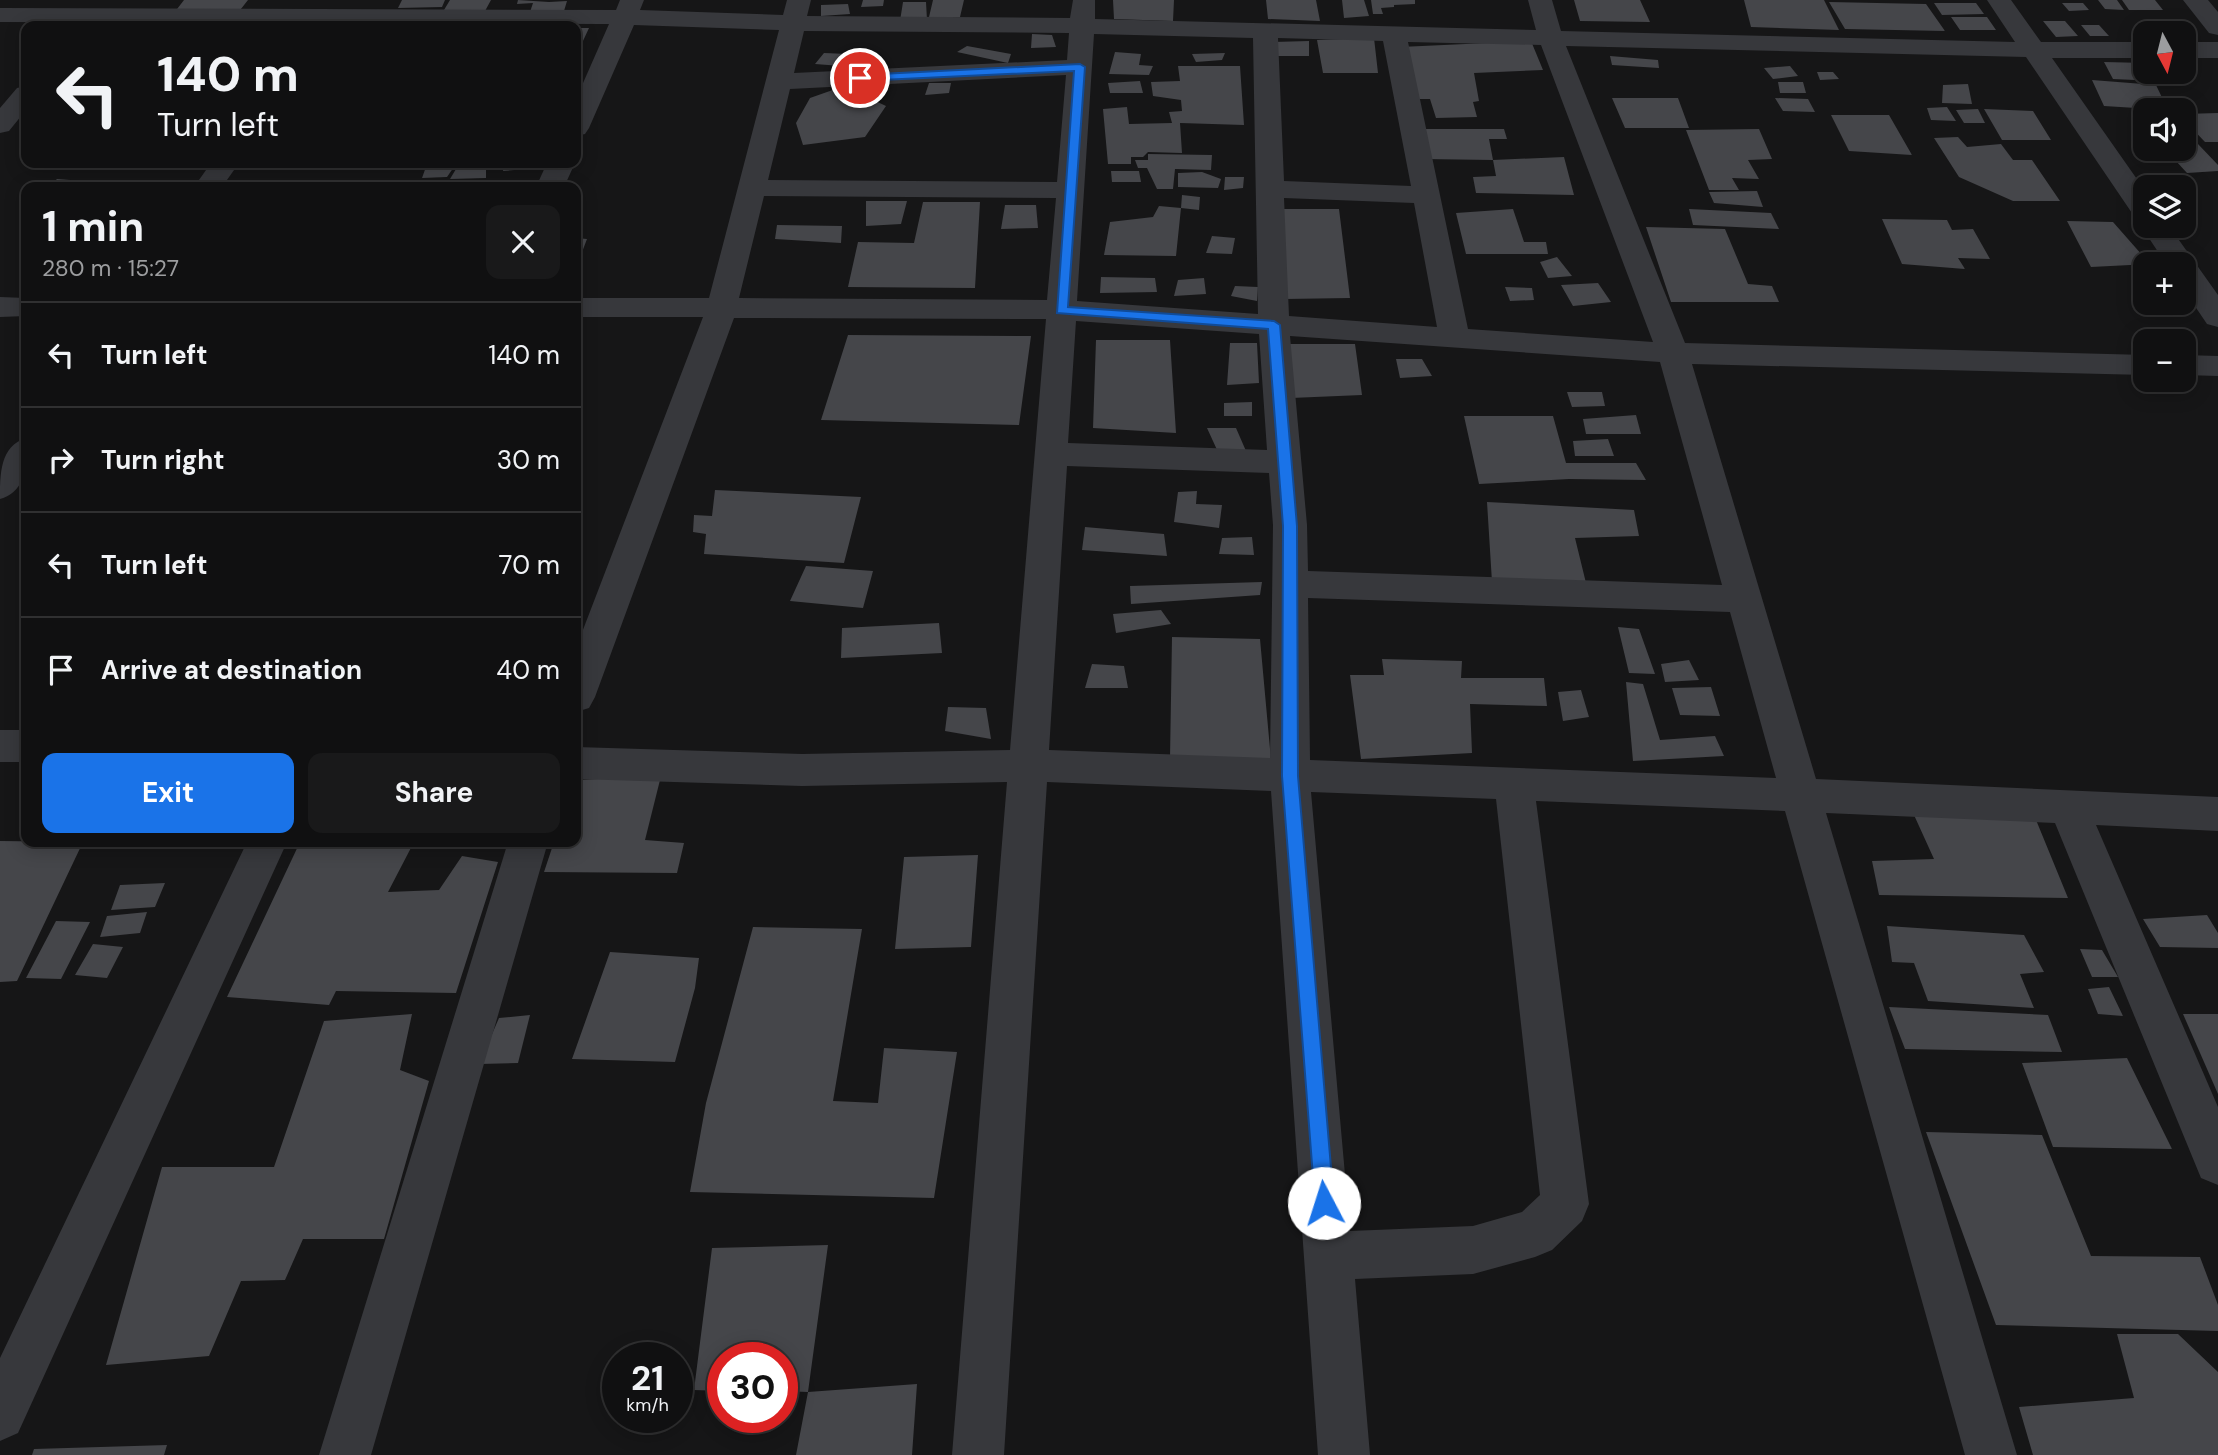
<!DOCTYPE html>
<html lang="en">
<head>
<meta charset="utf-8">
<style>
  body { margin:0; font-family:"DM Sans",sans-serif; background:#19191a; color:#f1f3f6; height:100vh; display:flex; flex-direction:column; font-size:26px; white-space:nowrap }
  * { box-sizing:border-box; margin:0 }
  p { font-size:23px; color:#9c9d9f }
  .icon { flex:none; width:38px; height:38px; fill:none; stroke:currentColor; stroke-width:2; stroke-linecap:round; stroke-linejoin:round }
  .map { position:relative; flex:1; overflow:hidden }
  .sheet { position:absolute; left:21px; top:182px; width:560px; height:665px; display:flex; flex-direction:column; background:#101011; border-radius:14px; box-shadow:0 4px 18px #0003,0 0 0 2px #303031 }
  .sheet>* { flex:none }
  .hud { position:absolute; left:21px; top:21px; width:560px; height:147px; border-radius:14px; box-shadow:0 4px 18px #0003,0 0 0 2px #303031; background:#101011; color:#f1f3f6; overflow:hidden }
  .needle { width:46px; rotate:173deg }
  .fabs { position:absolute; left:2133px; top:21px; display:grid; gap:14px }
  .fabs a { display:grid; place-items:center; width:63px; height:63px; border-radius:14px; background:#101011; box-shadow:0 4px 18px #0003,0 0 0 2px #303031; font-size:35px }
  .speed { position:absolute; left:602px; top:1342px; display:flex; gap:14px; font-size:35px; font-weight:700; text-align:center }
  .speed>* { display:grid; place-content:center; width:91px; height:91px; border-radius:50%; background:#101011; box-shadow:0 4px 18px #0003,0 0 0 2px #303031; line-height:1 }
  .speed small { font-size:18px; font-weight:400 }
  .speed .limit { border:10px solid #d22; background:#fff; color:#111 }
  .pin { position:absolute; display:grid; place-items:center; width:60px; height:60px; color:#fff; margin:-30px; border:4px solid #fff; border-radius:50%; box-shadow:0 2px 7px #0007 }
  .me { position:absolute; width:77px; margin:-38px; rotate:355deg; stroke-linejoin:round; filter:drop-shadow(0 0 5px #0008) }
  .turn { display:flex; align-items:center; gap:24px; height:147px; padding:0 21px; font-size:32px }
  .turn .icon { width:91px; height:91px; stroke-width:2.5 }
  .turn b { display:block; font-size:49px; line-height:60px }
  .round { display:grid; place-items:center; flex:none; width:74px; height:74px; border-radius:14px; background:#19191a }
  .head { display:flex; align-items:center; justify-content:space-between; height:119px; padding:0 21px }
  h1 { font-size:42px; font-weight:700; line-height:52px }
  .action { display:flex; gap:14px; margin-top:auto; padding:14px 21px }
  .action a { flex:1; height:80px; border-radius:14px; background:#1a73e8; color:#fff; font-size:28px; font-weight:700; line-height:80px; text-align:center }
  .action a+a { background:#19191a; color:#f1f3f6 }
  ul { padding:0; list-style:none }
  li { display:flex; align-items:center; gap:21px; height:105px; padding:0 21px; border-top:2px solid #303031 }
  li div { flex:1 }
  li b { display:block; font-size:26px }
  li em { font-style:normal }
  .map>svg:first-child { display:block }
  .building { fill:#45464a }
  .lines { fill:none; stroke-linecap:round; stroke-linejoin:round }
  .minor { fill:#37383c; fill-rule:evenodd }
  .route { fill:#1a73e8; stroke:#114b97; stroke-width:2 }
</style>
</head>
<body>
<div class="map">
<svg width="2218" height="1455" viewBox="0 0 2218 1455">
  <rect width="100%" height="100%" fill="#161617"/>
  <path class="building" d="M 184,0 L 248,0 L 237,14 L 174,13 Z
    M 402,0 L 445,0 L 442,7 L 398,8 Z
    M 450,0 L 491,0 L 485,11 L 444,10 Z
    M 518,0 L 549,2 L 567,1 L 564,11 L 530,12 L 533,3 L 517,4 Z
    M 863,0 L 884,0 L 883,6 L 861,7 Z
    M 933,0 L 964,0 L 960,17 L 929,17 Z
    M 1113,0 L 1174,0 L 1173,21 L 1114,19 Z
    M 1266,0 L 1316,0 L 1320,21 L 1268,19 Z
    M 1342,0 L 1364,0 L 1369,16 L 1344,18 Z
    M 1371,0 L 1415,0 L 1415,4 L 1394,5 L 1394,7 L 1381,8 L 1383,14 L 1373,14 Z
    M 1574,0 L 1640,0 L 1650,22 L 1580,21 Z
    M 1744,0 L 1824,0 L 1839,30 L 1751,27 Z
    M 2098,0 L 2117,0 L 2124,10 L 2105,9 Z
    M 2122,0 L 2155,0 L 2163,10 L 2129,10 Z
    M 903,2 L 926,2 L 927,20 L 900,21 Z
    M 1829,2 L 1926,4 L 1945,31 L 1845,29 Z
    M 1934,3 L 1976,3 L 1984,14 L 1942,15 Z
    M 2062,3 L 2083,3 L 2089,10 L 2069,11 Z
    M 848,4 L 850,14 L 821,16 L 821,5 Z
    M 1951,17 L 1987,17 L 1996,30 L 1960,30 Z
    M 2043,21 L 2065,21 L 2078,36 L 2056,37 Z
    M 2081,25 L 2099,25 L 2109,36 L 2090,36 Z
    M 2138,27 L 2166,27 L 2171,33 L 2146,33 L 2146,36 Z
    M 576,28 L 589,28 L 576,56 Z
    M 1032,34 L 1052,35 L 1056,47 L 1031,48 Z
    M 1374,38 L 1378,73 L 1323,73 L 1317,40 Z
    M 1309,41 L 1309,56 L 1273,56 L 1273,42 Z
    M 1531,41 L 1543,70 L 1474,73 L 1479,101 L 1473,102 L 1477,117 L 1436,118 L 1430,99 L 1410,99 L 1400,47 Z
    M 967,46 L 1011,54 L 1008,63 L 957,52 Z
    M 1115,52 L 1141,54 L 1139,65 L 1153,66 L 1149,75 L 1109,74 Z
    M 824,53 L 848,54 L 841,66 L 815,64 Z
    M 1225,53 L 1222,60 L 1196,62 L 1192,54 Z
    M 1610,56 L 1658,60 L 1659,68 L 1612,65 Z
    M 2104,62 L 2146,63 L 2146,72 L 2152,72 L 2157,81 L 2113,79 Z
    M 1178,66 L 1240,66 L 1244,125 L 1180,123 L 1182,153 L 1148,152 L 1143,157 L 1131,157 L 1131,164 L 1108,164 L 1103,109 L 1127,107 L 1129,124 L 1172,123 L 1169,112 L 1182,111 L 1181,100 L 1153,96 L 1151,82 L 1180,81 Z
    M 1790,66 L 1798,76 L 1773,79 L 1764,68 Z
    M 1817,72 L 1833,72 L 1839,79 L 1820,80 Z
    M 2092,80 L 2156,85 L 2168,110 L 2104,106 Z
    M 1140,81 L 1143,93 L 1110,93 L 1108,83 Z
    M 1778,82 L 1803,82 L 1806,93 L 1780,93 Z
    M 929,83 L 951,83 L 949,93 L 925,95 Z
    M 1968,84 L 1972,104 L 1942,103 L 1943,85 Z
    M 844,86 L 886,106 L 865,137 L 803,145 L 796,123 L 810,98 Z
    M 1612,98 L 1678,98 L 1689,128 L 1625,128 Z
    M 1775,98 L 1808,99 L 1815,112 L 1783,111 Z
    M 1947,107 L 1956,121 L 1931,120 L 1927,108 Z
    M 1978,109 L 1985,123 L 1964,123 L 1956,110 Z
    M 1984,109 L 2033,111 L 2051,140 L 2002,140 Z
    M 2218,113 L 2218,142 L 2205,142 L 2184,120 L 2184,114 Z
    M 1831,115 L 1889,115 L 1912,155 L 1849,151 Z
    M 1418,129 L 1504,129 L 1507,139 L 1489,139 L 1493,160 L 1424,159 Z
    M 1759,129 L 1772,159 L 1748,160 L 1759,179 L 1732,178 L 1739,190 L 1709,190 L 1686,130 Z
    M 1958,137 L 1967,147 L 2001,144 L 2013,160 L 2032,160 L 2060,201 L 2013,201 L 1959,177 L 1934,138 Z
    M 2198,144 L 2218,165 L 2218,171 L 2187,173 L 2165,149 L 2184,149 L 2184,145 Z
    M 1148,154 L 1212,155 L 1211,170 L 1175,169 L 1173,189 L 1157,189 L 1147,168 L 1138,168 L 1135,160 L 1148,160 Z
    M 1564,157 L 1574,195 L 1476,193 L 1473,177 L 1496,176 L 1493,160 Z
    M 505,163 L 529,163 L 527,169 L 503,171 Z
    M 427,164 L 456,164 L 447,177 L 422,178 Z
    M 456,169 L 486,169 L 486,178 L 450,179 Z
    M 1111,171 L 1139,171 L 1141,182 L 1112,182 Z
    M 1202,172 L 1221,179 L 1218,188 L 1178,187 L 1178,173 Z
    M 1225,177 L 1244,177 L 1243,188 L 1224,190 Z
    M 57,179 L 84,181 L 78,187 L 49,187 Z
    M 1757,191 L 1763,207 L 1714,203 L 1709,192 Z
    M 1182,195 L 1200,197 L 1199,210 L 1181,208 Z
    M 866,201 L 907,201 L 901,224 L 866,226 Z
    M 923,202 L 980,202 L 975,288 L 848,287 L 858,242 L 914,243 Z
    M 1005,205 L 1036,205 L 1038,228 L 1001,229 Z
    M 1159,206 L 1181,208 L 1176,256 L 1104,255 L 1110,222 L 1153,217 Z
    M 1282,209 L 1339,209 L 1350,298 L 1285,299 Z
    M 1513,209 L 1524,242 L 1546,242 L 1548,254 L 1466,254 L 1456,213 Z
    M 1689,209 L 1771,213 L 1779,229 L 1693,225 Z
    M 1882,219 L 1947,220 L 1952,230 L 1973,229 L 1990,259 L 1958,258 L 1965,269 L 1902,264 Z
    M 2067,221 L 2113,222 L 2150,264 L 2091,267 Z
    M 777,225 L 842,226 L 841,243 L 775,239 Z
    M 1646,227 L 1725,229 L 1748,284 L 1772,286 L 1779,302 L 1671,302 Z
    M 1212,236 L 1235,238 L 1232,254 L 1206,253 Z
    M 576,238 L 587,239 L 576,268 Z
    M 1557,257 L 1572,276 L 1548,278 L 1540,262 Z
    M 1101,277 L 1155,278 L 1157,292 L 1100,293 Z
    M 1204,278 L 1206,294 L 1174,296 L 1178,280 Z
    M 1598,283 L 1611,302 L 1573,306 L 1561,285 Z
    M 1235,286 L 1258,287 L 1257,301 L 1231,296 Z
    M 1505,287 L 1532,288 L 1534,300 L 1510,301 Z
    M 848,335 L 1031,336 L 1019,425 L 821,420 Z
    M 1096,340 L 1170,340 L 1176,433 L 1093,428 Z
    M 1230,343 L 1257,343 L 1259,383 L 1227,385 Z
    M 1288,344 L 1355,344 L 1362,395 L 1291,398 Z
    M 1396,359 L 1422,359 L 1432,376 L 1400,378 Z
    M 1567,392 L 1602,392 L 1605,406 L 1572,407 Z
    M 1252,402 L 1252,416 L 1224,416 L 1224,403 Z
    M 1636,415 L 1641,434 L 1586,434 L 1583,419 Z
    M 1464,416 L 1553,416 L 1566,463 L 1636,463 L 1646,480 L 1569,479 L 1479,484 Z
    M 1207,428 L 1236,428 L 1246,451 L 1218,452 Z
    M 1608,439 L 1614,456 L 1575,456 L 1573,441 Z
    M 715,490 L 861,497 L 844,563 L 704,554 L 706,534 L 693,532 L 694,515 L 712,516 Z
    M 1197,491 L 1196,504 L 1222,505 L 1219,528 L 1174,522 L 1178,492 Z
    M 1487,502 L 1634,510 L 1639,536 L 1575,538 L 1586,583 L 1492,582 Z
    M 1085,527 L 1164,534 L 1167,556 L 1082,550 Z
    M 1252,537 L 1254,555 L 1219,554 L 1222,538 Z
    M 806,566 L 873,571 L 863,608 L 790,601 Z
    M 1262,582 L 1260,595 L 1131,604 L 1130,586 Z
    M 1161,610 L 1171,624 L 1116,633 L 1113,614 Z
    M 939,623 L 942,653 L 841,658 L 842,628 Z
    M 1618,627 L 1639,629 L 1655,674 L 1629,673 Z
    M 1172,637 L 1260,639 L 1271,760 L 1170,758 Z
    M 1382,659 L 1462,661 L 1461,678 L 1544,678 L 1547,706 L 1470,704 L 1472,753 L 1361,759 L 1350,675 L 1384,675 Z
    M 1689,660 L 1699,680 L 1665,682 L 1661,664 Z
    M 1092,664 L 1124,666 L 1128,688 L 1085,688 Z
    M 1626,682 L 1643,684 L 1660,740 L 1715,736 L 1724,756 L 1633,761 Z
    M 1711,687 L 1720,716 L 1680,715 L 1672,688 Z
    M 1581,690 L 1589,717 L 1563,721 L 1558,692 Z
    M 948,707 L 986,708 L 991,739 L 945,731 Z
    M 661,776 L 645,840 L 684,843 L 677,873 L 544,872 L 554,842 L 576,842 L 576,780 Z
    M 1914,815 L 2034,815 L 2068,898 L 1879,895 L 1872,861 L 1934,859 Z
    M 0,841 L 83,842 L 17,981 L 0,982 Z
    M 300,842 L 414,842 L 388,892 L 439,890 L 462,856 L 498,862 L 456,993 L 336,991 L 329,1005 L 227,997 Z
    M 978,855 L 971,947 L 895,949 L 904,857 Z
    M 165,883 L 155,907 L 111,910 L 120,885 Z
    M 147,912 L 140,933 L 100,937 L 107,916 Z
    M 2207,915 L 2218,933 L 2218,948 L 2160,947 L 2143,919 Z
    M 56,921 L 90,922 L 61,979 L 26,978 Z
    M 1887,926 L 2024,935 L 2044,972 L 2020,974 L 2034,1008 L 1928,1001 L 1914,963 L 1892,962 Z
    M 753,927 L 862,929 L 833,1101 L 878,1103 L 884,1048 L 957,1052 L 934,1198 L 690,1192 L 706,1103 Z
    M 93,944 L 123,947 L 107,978 L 75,975 Z
    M 2080,949 L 2102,950 L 2118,977 L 2092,977 Z
    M 610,952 L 699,958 L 695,988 L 675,1062 L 572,1059 Z
    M 2109,987 L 2123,1016 L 2098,1014 L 2088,989 Z
    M 1889,1007 L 2048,1015 L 2062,1052 L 1905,1049 Z
    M 412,1014 L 400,1070 L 429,1081 L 384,1239 L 303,1239 L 285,1280 L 241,1281 L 209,1356 L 106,1365 L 162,1167 L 274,1167 L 324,1021 Z
    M 2183,1014 L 2218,1014 L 2218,1094 Z
    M 530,1015 L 518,1063 L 479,1064 L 499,1018 Z
    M 2127,1058 L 2172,1149 L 2053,1147 L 2022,1063 Z
    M 1926,1132 L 2042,1135 L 2091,1256 L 2200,1257 L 2218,1305 L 2218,1331 L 1996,1325 Z
    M 828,1245 L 808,1392 L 782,1391 L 782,1358 L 723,1358 L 723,1391 L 694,1390 L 712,1248 Z
    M 2117,1334 L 2178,1334 L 2218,1372 L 2218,1455 L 2033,1455 L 2019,1407 L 2134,1398 Z
    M 917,1384 L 912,1455 L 796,1455 L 808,1392 Z
    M 167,1445 L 164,1455 L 32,1455 L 34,1449 Z"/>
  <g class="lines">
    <path class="minor" d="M 620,0 L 644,0 L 640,10 L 783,15 L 787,0 L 811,0 L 807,16 L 1070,18 L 1073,0 L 1095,0 L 1095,19 L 1536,30 L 1528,0 L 1552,0 L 1561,31 L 2015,42 L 1987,0 L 2011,0 L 2041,42 L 2146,42 L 2146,58 L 2052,58 L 2146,192 L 2146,226 L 2169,226 L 2218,295 L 2218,327 L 2207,324 L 2184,290 L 2184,264 L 2166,264 L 2141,226 L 2144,221 L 2136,219 L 2026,57 L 1566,46 L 1685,343 L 2146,355 L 2146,375 L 1692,364 L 1816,779 L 2218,797 L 2218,831 L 2096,825 L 2218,1107 L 2218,1185 L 2201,1178 L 2055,823 L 1826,813 L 2017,1455 L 1965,1455 L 1785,811 L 1536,801 L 1589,1204 L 1582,1221 L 1552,1250 L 1535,1257 L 1473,1274 L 1355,1279 L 1370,1455 L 1318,1455 L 1271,791 L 1047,782 L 1004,1455 L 952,1455 L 1007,782 L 802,786 L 576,779 L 576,747 L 802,754 L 1010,750 L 1046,319 L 734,318 L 595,697 L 589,708 L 576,712 L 576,648 L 703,317 L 576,317 L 576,298 L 709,298 L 779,30 L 634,25 L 589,128 L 585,134 L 576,136 L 576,99 L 609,24 L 0,22 L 0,8 L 616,10 ZM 804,31 L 1069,33 L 1067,60 L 794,73 ZM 1094,34 L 1253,38 L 1258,314 L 1077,301 ZM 1278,38 L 1383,41 L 1411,186 L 1284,181 ZM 1408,42 L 1541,45 L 1653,342 L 1468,329 ZM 1066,75 L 1057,182 L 768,180 L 790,89 ZM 764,196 L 1056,198 L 1047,300 L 739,298 ZM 1284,198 L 1414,203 L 1437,327 L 1289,316 ZM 1076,321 L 1259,334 L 1267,450 L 1068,443 ZM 1290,336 L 1660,362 L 1722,585 L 1308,571 L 1307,525 ZM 1067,466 L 1269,473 L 1273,525 L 1270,758 L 1049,750 ZM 1308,598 L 1730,612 L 1776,778 L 1310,760 ZM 1311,792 L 1496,799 L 1540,1195 L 1522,1212 L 1473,1226 L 1350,1231 Z
      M 2183,0 L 2208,0 L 2218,12 L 2218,35 L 2209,33 Z
      M 2184,42 L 2218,42 L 2218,58 L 2184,58 Z
      M 26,86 L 26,110 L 9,131 L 0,133 L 0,108 L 17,88 Z
      M 211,163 L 239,163 L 222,187 L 194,187 Z
      M 547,163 L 575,163 L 564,187 L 536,187 Z
      M 0,297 L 26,298 L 26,316 L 0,317 Z
      M 2184,355 L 2218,356 L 2218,376 L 2184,375 Z
      M 26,438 C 27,462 28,491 0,499 C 0,474 0,446 26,438 Z
      M 0,730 L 26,730 L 26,762 L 0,762 Z
      M 247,842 L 287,842 L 18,1433 L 0,1441 L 0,1358 Z
      M 508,842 L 548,842 L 371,1455 L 319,1455 Z"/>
  </g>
  <path class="route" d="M 1080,64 L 1085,67 L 1068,307 L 1274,321 L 1280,325 L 1297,526 L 1298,776 L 1334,1203 L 1331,1210 L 1324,1213 L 1317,1210 L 1315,1203 L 1282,776 L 1283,526 L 1268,329 L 1057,313 L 1074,71 L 860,81 L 854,78 L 860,75 Z"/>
</svg>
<div class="fabs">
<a><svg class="needle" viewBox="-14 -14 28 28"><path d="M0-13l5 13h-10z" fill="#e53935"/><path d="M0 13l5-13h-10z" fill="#9c9d9f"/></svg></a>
<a><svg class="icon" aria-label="sound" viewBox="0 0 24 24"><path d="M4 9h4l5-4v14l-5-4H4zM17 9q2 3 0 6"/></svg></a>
<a><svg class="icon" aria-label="layers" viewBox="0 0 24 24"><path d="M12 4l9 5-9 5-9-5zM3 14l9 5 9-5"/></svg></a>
<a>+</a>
<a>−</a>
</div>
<div class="speed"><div>21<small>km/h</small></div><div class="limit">30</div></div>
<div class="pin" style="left:860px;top:78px;background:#d93025"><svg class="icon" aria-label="arrive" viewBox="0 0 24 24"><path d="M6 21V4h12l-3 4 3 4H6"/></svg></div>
<svg class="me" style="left:1324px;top:1203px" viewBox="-20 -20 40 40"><circle r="19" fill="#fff"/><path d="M0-13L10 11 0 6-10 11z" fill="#1a73e8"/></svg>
<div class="hud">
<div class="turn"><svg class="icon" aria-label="left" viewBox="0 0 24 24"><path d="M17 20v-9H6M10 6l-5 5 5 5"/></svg><div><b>140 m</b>Turn left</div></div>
</div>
<section class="sheet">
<div class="head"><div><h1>1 min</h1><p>280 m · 15:27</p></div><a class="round"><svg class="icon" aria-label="close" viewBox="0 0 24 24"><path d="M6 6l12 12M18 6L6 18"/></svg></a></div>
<ul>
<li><svg class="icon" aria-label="left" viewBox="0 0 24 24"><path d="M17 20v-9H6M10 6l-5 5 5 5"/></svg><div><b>Turn left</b></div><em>140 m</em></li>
<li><svg class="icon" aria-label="right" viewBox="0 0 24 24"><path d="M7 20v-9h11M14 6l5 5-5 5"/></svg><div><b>Turn right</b></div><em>30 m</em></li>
<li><svg class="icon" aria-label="left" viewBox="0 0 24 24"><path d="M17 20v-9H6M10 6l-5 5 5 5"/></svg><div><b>Turn left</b></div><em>70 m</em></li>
<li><svg class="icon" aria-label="arrive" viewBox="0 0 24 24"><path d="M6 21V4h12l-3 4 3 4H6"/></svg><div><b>Arrive at destination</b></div><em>40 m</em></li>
</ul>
<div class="action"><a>Exit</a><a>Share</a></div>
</section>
</div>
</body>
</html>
